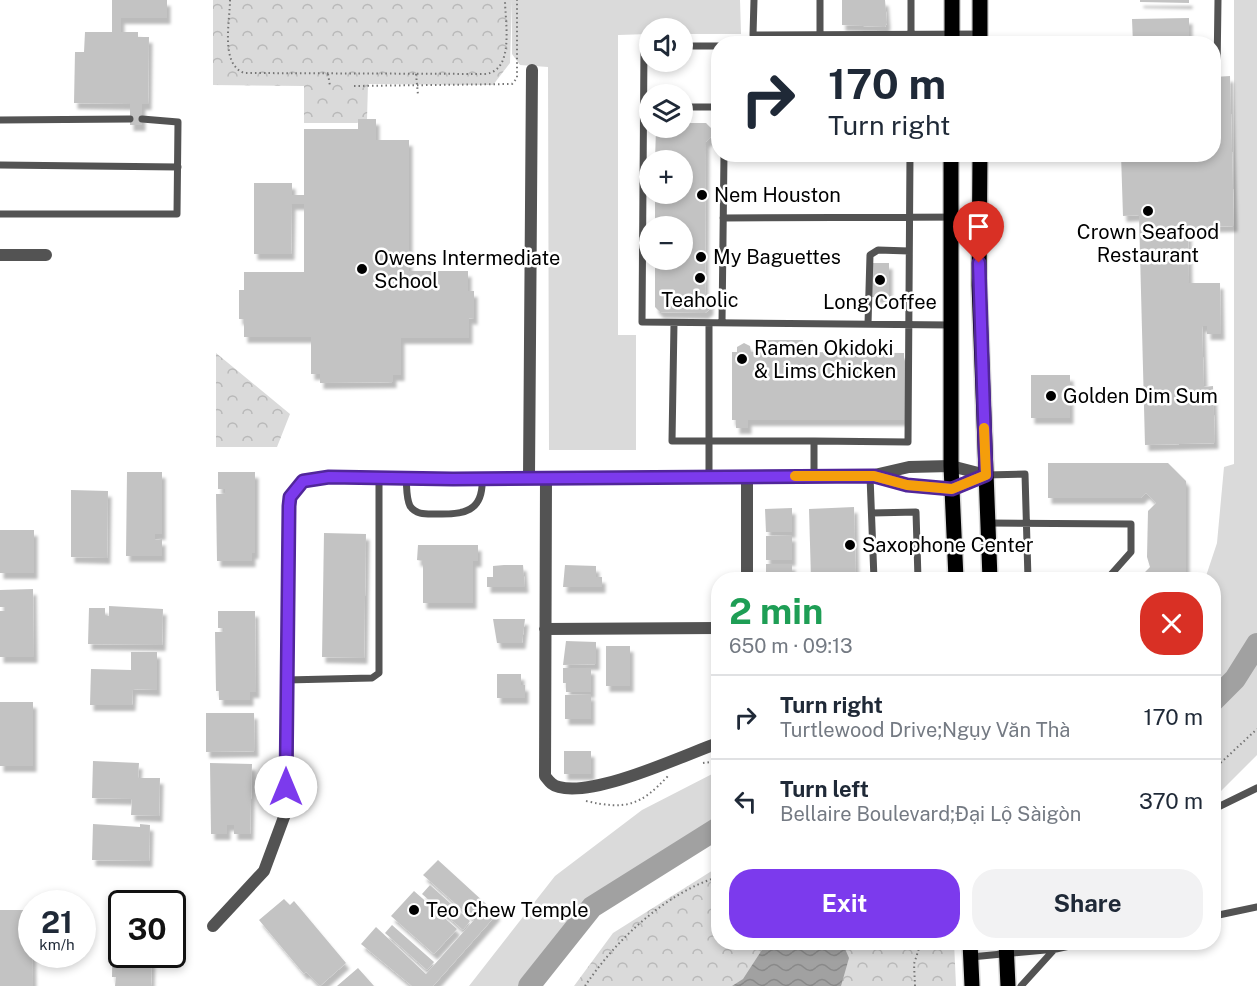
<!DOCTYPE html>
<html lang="en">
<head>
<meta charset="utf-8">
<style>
  body { margin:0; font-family:"Public Sans",sans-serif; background:#f2f2f3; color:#1f2937; height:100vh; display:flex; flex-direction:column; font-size:22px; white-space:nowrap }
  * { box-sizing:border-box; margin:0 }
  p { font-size:20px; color:#747a83 }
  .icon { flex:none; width:33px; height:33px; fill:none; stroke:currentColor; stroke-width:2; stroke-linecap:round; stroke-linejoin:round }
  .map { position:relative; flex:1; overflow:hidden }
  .panel { position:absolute; left:711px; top:572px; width:510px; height:378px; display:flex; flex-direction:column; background:#fff; border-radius:24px; box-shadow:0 3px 9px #0003 }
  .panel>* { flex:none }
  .guide { position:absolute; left:711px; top:36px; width:510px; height:126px; border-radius:24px; box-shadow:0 3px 9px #0003; background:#fff; color:#1f2937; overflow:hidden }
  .fabs { position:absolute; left:639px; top:18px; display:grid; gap:12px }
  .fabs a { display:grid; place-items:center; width:54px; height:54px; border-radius:50%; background:#fff; box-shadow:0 3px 9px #0003; font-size:30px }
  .speed { position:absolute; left:18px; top:890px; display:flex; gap:12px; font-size:30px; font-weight:700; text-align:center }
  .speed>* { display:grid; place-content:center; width:78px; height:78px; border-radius:50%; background:#fff; box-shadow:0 3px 9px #0003; line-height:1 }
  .speed small { font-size:15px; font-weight:400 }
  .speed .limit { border:3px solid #111; border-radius:9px; background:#fff; color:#111 }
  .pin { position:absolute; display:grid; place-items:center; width:51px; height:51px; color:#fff; margin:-62px -26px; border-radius:50% 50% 50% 0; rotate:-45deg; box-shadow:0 0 6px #0007 }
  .pin .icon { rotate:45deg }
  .me { position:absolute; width:66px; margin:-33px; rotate:0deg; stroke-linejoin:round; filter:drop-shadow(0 0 4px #0008) }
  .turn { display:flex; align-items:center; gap:21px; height:126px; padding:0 18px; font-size:27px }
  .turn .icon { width:78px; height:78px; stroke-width:2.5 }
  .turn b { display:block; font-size:42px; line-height:51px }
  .round { display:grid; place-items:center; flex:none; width:63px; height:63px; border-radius:24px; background:#f2f2f3 }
  .head { display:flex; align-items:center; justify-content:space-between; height:102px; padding:0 18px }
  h1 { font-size:36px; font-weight:700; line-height:45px; color:#1e9e55 }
  .button { display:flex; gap:12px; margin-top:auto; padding:12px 18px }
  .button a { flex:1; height:69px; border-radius:24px; background:#7c3aed; color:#fff; font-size:24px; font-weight:700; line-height:69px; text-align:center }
  .button a+a { background:#f2f2f3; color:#1f2937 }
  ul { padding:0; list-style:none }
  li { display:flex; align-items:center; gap:18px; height:84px; padding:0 18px; border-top:2px solid #e0e1e3 }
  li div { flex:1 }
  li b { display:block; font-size:22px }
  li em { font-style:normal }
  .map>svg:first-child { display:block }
  .grass { fill:#dadada }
  .park { fill:url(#park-crowns) }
  .water { fill:url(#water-waves) }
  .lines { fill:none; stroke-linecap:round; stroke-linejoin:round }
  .river { stroke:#a1a1a1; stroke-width:22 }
  .building { fill:#c3c3c3; filter:url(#shadow) }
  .primary-casing { stroke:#dbdbdb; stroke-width:18 }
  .path { stroke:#757575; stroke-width:2; stroke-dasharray:1.5 3; stroke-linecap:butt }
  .lane { stroke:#535353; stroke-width:7 }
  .street { stroke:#535353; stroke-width:12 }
  .primary { stroke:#000; stroke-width:15 }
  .route-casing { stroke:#51269a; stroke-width:15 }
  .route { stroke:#7c3aed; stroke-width:10 }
  .slow { stroke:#f59e0b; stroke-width:10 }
  .poi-dot { fill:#000; stroke:#fff; stroke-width:2 }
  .labels { text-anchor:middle; stroke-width:5; stroke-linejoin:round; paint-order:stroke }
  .poi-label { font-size:20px; fill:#000; stroke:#fff; text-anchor:start }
</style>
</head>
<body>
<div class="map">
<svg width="1257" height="986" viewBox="0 0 1257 986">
  <defs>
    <pattern id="park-crowns" width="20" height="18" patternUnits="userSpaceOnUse" patternTransform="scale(1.5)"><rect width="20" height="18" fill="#dadada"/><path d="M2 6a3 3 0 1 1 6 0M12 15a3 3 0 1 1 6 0" fill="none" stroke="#b9b9b9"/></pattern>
    <pattern id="water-waves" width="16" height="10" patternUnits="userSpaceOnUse" patternTransform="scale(1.5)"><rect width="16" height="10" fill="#a1a1a1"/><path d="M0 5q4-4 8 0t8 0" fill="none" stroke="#898989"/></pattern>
    <filter id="shadow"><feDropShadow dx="3.5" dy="6" stdDeviation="1.5" flood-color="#0004"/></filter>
  </defs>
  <rect width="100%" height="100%" fill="#fff"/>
  <path class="grass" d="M 512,0 L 740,0 L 741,34 L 683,34 L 682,28 L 650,28 L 649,34 L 618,35 L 618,335 L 636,335 L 636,450 L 549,450 L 548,67 L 520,65 L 512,54 Z
    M 1234,0 L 1257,0 L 1257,755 L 1214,798 L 1214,579 L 1205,579 L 1217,543 L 1224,467 L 1234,464 Z
    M 718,771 L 718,838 L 605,905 L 561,956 L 539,986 L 469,986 L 555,876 L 642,810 Z"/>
  <path class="park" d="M 213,0 L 512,0 L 510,63 L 493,85 L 368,84 L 367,119 L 357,123 L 304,123 L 304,86 L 213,85 Z
    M 216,353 L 290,414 L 277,447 L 216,447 Z
    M 718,867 L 718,942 L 954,942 L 956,986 L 574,986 L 613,933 Z"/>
  <path class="water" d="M 767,942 L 842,942 L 849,958 L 841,986 L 732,986 L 743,979 Z"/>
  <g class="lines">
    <path class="river" d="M 1214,700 L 1235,679 L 1257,644
      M 529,986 L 592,907 L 718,828"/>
  </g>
  <path class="building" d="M 112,0 L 167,0 L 167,18 L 121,18 L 121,32 L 138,32 L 138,37 L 149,37 L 148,104 L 142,104 L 142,125 L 130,125 L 130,104 L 74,103 L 75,52 L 84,52 L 85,32 L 112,32 Z
    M 842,0 L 885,0 L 887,23 L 885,27 L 842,25 Z
    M 1140,0 L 1189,0 L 1189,3 L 1140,2 Z
    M 1189,18 L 1189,44 L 1133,44 L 1132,19 Z
    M 1230,76 L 1234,226 L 1188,227 L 1189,283 L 1220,283 L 1221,334 L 1207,334 L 1207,326 L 1202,326 L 1204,387 L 1213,386 L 1215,443 L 1145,445 L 1139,215 L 1123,216 L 1121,154 L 1214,154 L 1214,77 Z
    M 358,119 L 376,119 L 376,140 L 409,140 L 409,271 L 468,271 L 468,291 L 474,291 L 474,319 L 469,318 L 469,338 L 401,338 L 401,375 L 393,375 L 393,382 L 320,383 L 320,374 L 311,374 L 311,337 L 244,337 L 244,319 L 239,319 L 239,290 L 244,290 L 244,272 L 304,272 L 304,204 L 292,204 L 291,254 L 254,254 L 254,183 L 292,183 L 292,195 L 304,195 L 304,129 L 358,129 Z
    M 682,123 L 706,123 L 711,128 L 711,137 L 706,142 L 705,297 L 710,300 L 710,309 L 705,313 L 660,312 L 655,307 L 655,260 L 682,260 L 682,226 L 655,226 L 655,194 L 682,194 L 682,160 L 655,160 L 656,129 L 682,128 Z
    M 872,263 L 889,263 L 889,297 L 872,297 Z
    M 762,340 L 803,340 L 802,352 L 904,353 L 904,420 L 748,420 L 748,428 L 736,428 L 736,420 L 732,420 L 732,352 L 737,352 L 737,347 L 744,343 L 750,346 L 751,352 L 762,352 Z
    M 1031,375 L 1070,375 L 1070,418 L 1031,418 Z
    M 1048,463 L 1168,463 L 1186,481 L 1186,579 L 1138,579 L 1150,567 L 1147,557 L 1148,511 L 1156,503 L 1146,493 L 1141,498 L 1048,498 Z
    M 127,472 L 162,472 L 162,534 L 155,534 L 155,540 L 162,539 L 162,556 L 126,556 Z
    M 218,472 L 255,472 L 255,553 L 252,553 L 252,561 L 217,561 L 216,494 L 225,494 L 225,489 L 218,489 Z
    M 71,490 L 108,491 L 107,558 L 71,557 Z
    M 854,507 L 856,579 L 811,579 L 809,509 Z
    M 792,508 L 792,532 L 766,532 L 765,509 Z
    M 0,530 L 34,530 L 34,573 L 0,573 Z
    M 324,533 L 366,534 L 364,658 L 322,657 Z
    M 792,535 L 792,560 L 766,560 L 766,536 Z
    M 418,545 L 478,545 L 478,561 L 473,561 L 473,603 L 423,603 L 423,561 L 417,560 Z
    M 766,564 L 792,564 L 792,579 L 766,579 Z
    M 504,565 L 523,565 L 525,587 L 487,587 L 487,577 L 493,577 L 493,566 Z
    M 565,565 L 596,566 L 596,577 L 602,577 L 602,587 L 563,587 Z
    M 33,589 L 34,657 L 0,657 L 0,611 L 5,611 L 5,607 L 0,607 L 0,590 Z
    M 109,606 L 163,609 L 162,645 L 88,644 L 89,608 L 105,608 L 105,616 L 109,616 Z
    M 218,611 L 255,611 L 256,692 L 250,692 L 250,700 L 219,700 L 219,691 L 216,691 L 215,632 L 224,632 L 224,628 L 218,628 Z
    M 493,619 L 525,619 L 522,643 L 497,643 Z
    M 566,641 L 596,642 L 596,664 L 563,665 Z
    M 606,646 L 630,646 L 630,686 L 606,686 Z
    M 131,652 L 157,652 L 157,690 L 133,689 L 132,705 L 90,705 L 91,669 L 131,670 Z
    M 563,668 L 591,668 L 591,692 L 566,692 L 566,683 L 563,683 Z
    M 497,674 L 521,674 L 521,685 L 525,685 L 525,698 L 497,698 Z
    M 591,694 L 591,719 L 565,719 L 565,695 Z
    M 0,702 L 33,702 L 33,766 L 0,766 Z
    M 206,713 L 254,713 L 255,751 L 206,752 Z
    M 564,751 L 591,751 L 591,774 L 564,774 Z
    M 93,761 L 139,763 L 138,778 L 160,778 L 159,816 L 131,815 L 132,799 L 92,798 Z
    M 210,763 L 252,764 L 250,834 L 234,834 L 234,825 L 227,825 L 227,834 L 211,834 Z
    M 93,824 L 140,827 L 140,824 L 150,825 L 149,861 L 92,860 Z
    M 438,860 L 497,914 L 433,986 L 412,986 L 361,944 L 376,927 L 426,974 L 474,920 L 423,875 Z
    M 430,885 L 470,921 L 463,930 L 422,894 Z
    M 414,891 L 457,929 L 434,954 L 391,916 Z
    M 284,899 L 290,905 L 294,901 L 346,963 L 320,986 L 306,972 L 304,974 L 259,920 Z
    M 117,907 L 122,907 L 122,954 L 152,954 L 151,986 L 115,986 L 116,977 L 112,977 L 113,916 L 116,916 Z
    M 0,910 L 32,910 L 33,986 L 0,986 Z
    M 392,925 L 434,962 L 427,970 L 385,933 Z
    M 358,968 L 374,986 L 337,986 Z"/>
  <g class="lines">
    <defs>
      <path id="primary" d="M 952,44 L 952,0
        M 980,44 L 980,0
        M 951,154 L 951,466 L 956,579
        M 980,154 L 979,285 L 990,579
        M 970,942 L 972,986
        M 1006,942 L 1008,986"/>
    </defs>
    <use href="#primary" class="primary-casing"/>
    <path class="path" d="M 230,0 C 230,21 220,64 244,73 L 485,74 C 515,71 505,22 505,0
      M 328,74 L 330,86
      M 416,74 L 418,95
      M 354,86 L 512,84 L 517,78 L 517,0
      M 703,763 L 718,761
      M 1214,769 L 1257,729
      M 586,801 C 626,810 640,806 668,776
      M 585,986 C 615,941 665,893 718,877
      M 915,986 L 914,964 L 921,942"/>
    <path class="lane" d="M 754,0 L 753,35 L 980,34
      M 911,0 L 911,44
      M 820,34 L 820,0
      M 650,46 L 644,46 L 642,322 L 951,325
      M 682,46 L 718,46
      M 1217,72 L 1218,0
      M 682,107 L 718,107
      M 0,120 L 130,119
      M 0,165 L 178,167
      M 0,214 L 177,214 L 178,122 L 142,119
      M 723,218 L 979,217
      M 674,323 L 672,441 L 814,441
      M 709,323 L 709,477
      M 722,323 L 724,154
      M 868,324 L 870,255 L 878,250 L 909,251
      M 986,475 L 1025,474 L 1028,579
      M 814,476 L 814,441 L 908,442 L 910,154
      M 870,476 L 874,579
      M 406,478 C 407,487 406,498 410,506 C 416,515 426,514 436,514 C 463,515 484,512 482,478
      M 872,513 L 916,512 L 918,579
      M 988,523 L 1131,524 L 1131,552 L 1107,579
      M 918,577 L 956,575
      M 286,680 L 372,678 L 379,673 L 379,478
      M 1214,809 L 1257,788
      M 1214,916 L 1257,907
      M 971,957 L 1056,949 L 1088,942
      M 1021,986 L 1061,942"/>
    <path class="street" d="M 0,255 L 46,255
      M 875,476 L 907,485 L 952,489 L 986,475
      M 529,477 L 532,70
      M 747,477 L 747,579
      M 546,478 L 545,776 C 549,781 552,786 559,787 C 595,797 682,756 718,743
      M 545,629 L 718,628
      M 213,926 L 264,871 L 287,809 L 289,505 L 290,497 L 303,481 L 329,477 L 453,479 L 870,476 L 909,467 L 951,466 L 986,475"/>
    <use href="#primary" class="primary"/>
  </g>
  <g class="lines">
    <defs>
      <path id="route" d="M 286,787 L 289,506 L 290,497 L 303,481 L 329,477 L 453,479 L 874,476 L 907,485 L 952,489 L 986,475 L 979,263"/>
    </defs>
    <use href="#route" class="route-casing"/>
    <use href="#route" class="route"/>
    <path class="slow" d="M 795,476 L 874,476 L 907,485 L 952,489 L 986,475 L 984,428"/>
  </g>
  <g class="poi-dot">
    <circle cx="702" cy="195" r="6"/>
    <circle cx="1148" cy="211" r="6"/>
    <circle cx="701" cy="257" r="6"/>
    <circle cx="362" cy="269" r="6"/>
    <circle cx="700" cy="278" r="6"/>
    <circle cx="880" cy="280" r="6"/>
    <circle cx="742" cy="359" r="6"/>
    <circle cx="1051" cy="396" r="6"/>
    <circle cx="850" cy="545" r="6"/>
    <circle cx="414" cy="910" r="6"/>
  </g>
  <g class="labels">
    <g class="poi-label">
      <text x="714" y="202">Nem Houston</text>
      <text x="1148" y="239" text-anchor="middle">Crown Seafood<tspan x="1148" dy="23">Restaurant</tspan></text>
      <text x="713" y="264">My Baguettes</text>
      <text x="374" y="265">Owens Intermediate<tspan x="374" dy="23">School</tspan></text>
      <text x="700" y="307" text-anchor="middle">Teaholic</text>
      <text x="880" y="309" text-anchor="middle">Long Coffee</text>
      <text x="754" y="355">Ramen Okidoki<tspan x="754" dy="23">&amp; Lims Chicken</tspan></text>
      <text x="1063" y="403">Golden Dim Sum</text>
      <text x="862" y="552">Saxophone Center</text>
      <text x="426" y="917">Teo Chew Temple</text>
    </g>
  </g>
</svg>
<div class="fabs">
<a><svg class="icon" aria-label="sound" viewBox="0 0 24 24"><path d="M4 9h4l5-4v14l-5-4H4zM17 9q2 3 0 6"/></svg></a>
<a><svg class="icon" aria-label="layers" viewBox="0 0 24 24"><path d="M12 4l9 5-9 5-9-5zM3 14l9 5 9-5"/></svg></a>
<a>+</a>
<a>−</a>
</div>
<div class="speed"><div>21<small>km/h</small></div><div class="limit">30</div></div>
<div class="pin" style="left:979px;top:263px;background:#d93025"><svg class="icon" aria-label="arrive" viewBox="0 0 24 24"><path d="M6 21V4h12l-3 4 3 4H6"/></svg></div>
<svg class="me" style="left:286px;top:787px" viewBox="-20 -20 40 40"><circle r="19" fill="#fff"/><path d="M0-13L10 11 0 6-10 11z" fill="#7c3aed"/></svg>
<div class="guide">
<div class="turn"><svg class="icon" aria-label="right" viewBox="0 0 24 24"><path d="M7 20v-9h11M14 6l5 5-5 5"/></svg><div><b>170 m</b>Turn right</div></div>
</div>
<section class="panel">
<div class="head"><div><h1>2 min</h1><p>650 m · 09:13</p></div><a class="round" style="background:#d93025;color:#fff"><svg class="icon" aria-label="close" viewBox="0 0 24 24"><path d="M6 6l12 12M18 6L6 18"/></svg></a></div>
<ul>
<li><svg class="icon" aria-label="right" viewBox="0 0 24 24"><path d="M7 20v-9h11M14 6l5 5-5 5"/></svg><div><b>Turn right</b><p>Turtlewood Drive;Ngụy Văn Thà</p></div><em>170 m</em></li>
<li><svg class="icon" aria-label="left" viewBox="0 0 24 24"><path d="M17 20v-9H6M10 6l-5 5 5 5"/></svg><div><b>Turn left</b><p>Bellaire Boulevard;Đại Lộ Sàigòn</p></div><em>370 m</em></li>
</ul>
<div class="button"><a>Exit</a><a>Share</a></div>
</section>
</div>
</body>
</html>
